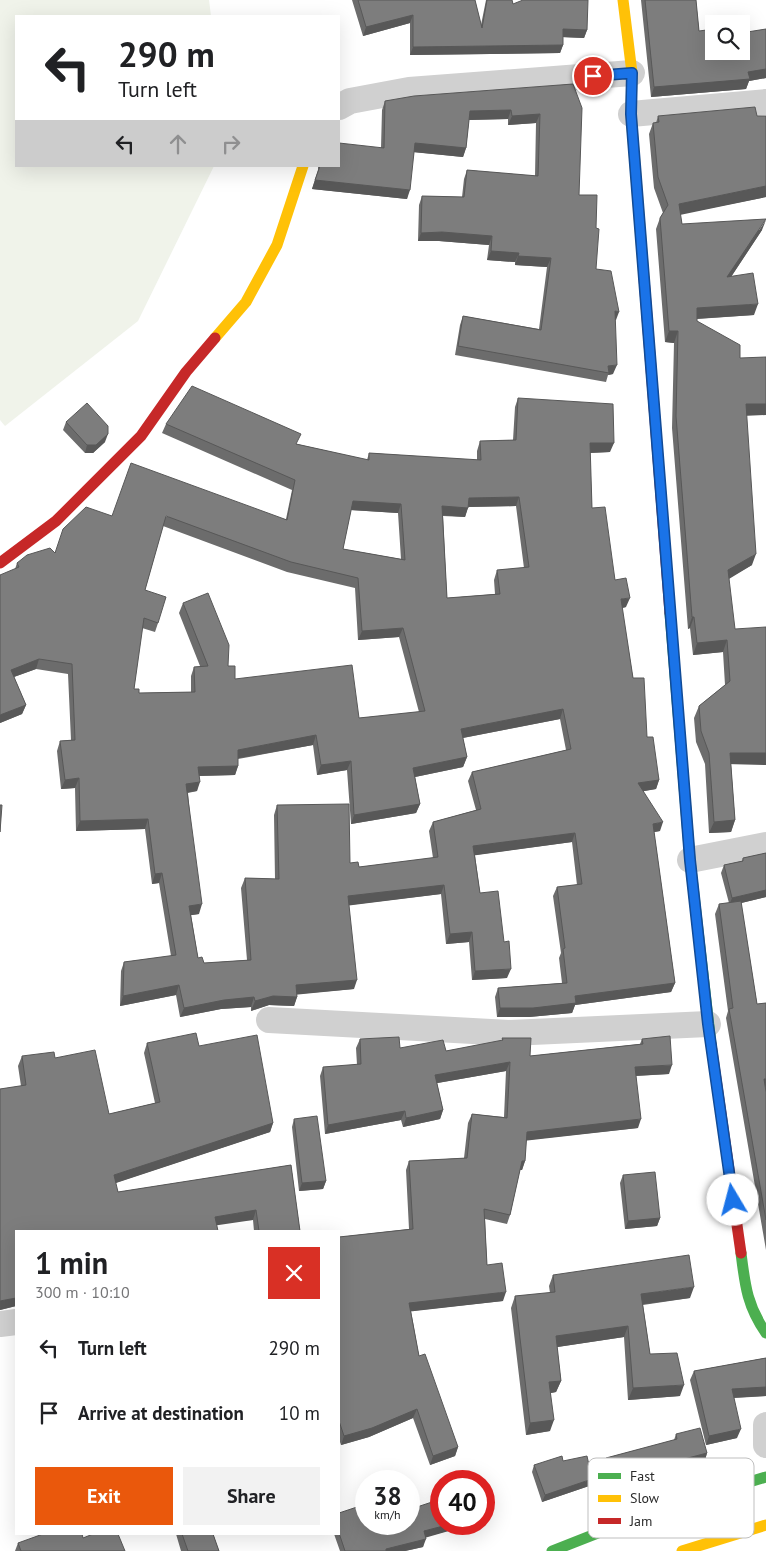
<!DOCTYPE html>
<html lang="en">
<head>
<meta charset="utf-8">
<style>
  body { margin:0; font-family:"PT Sans",sans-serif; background:#f2f2f2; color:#202124; height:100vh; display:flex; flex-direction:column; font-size:19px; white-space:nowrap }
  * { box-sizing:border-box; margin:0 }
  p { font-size:16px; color:#757577 }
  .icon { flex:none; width:28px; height:28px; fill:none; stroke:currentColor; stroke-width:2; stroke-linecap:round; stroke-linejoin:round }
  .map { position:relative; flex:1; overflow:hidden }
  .details { position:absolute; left:15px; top:1230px; width:325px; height:305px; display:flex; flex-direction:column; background:#fff; border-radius:0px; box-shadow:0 5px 20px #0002 }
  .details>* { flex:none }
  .guide { position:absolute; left:15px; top:15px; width:325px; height:152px; border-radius:0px; box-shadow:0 5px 20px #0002; background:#fff; color:#202124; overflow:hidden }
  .buttons { position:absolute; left:705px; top:15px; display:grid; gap:10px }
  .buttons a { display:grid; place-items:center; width:45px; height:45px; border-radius:0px; background:#fff; box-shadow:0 5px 20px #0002; font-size:25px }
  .speed { position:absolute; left:355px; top:1470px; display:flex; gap:10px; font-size:25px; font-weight:700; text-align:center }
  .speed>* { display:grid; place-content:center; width:65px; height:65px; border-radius:50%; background:#fff; box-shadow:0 5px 20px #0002; line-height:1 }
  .speed small { font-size:12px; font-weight:400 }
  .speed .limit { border:8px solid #d22; background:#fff; color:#111 }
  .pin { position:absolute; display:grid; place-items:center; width:42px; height:42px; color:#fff; margin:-21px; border:2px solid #fff; border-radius:50%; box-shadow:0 1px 5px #0007 }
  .me { position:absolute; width:55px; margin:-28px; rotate:352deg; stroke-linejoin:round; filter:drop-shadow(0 0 4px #0008) }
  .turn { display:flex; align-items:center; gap:18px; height:105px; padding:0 20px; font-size:22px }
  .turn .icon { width:65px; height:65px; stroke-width:2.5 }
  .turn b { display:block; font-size:35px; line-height:42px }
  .lanes { display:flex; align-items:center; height:48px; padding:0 20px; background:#0003; justify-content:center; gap:25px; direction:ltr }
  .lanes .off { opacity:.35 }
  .round { display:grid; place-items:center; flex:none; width:52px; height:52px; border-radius:0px; background:#f2f2f2 }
  .overview { display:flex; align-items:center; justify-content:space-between; height:85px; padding:0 20px }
  h1 { font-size:30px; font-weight:800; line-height:38px }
  .button { display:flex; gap:10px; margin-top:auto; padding:10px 20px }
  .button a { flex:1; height:58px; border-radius:0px; background:#ea580c; color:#fff; font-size:20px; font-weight:800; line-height:58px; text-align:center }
  .button a+a { background:#f2f2f2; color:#202124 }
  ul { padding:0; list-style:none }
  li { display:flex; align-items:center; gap:15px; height:65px; padding:0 20px }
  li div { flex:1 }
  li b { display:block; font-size:19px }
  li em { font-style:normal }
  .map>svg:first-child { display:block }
  .green { fill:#f0f3ea }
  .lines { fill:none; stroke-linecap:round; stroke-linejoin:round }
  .street { stroke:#d0d0d0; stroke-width:26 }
  .fast { stroke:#4caf50; stroke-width:11 }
  .slow { stroke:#ffc107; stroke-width:11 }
  .jam { stroke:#c62828; stroke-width:11 }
  .wall { fill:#6c6c6c; fill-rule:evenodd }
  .shaded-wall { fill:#585858 }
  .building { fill:#7d7d7d; stroke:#585858; fill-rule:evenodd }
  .route-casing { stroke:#114b97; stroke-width:12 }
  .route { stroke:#1a73e8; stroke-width:9 }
  .key { fill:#fff; stroke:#bfbfbf; stroke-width:1 }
  .key-label { font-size:14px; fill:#2b2b2b }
</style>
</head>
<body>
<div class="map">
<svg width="766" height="1551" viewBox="0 0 766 1551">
  <rect width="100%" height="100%" fill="#fff"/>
  <path class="green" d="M 0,0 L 209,0 L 211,16 L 16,16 L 16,166 L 214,166 L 138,321 L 5,426 L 0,420 Z"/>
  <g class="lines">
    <path class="street" d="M 339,107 L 350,101 L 409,90 L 632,73
      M 631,114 L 766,102
      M 690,860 L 766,845
      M 269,1020 L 510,1033 L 708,1024
      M 0,1324 L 16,1322
      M 766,1425 L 766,1445"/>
    <path class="fast" d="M 670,613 L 690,860 L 711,1044
      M 741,1253 C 745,1285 747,1306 766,1333
      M 552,1551 L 654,1511 L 766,1477"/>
    <path class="slow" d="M 623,0 L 632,73 L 631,114 L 644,278
      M 215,338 L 246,302 L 277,245 L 303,166
      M 682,1551 L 766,1525"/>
    <path class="jam" d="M 644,278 L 670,613
      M 0,563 L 56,521 L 141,436 L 186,372 L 215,338
      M 711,1044 L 741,1253"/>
  </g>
  <path class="wall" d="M 352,0 L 475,0 L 481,25 L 486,0 L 512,0 L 513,4 L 587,30 L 584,38 L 563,37 L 563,45 L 560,53 L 410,55 L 410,23 L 363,36 Z
    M 641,0 L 696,0 L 699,31 L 714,51 L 766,29 L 766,78 L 749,81 L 746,89 L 651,97 Z
    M 573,84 L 579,195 L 596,228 L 596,269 L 616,320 L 615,320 L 613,374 L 608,375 L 606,382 L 455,355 L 460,325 L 463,316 L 539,329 L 547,267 L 515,265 L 515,262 L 487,260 L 489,245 L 439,241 L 418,241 L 419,205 L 422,196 L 462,197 L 464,179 L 467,170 L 535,176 L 536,123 L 508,125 L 508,119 L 469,120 L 466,148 L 463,157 L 414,152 L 407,199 L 312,189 L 318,170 L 318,166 L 339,166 L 381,148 L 382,110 L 385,101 Z
    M 658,116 L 766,116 L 766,197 L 680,214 L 682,224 L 762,230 L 731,277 L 754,315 L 697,319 L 697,321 L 740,358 L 746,416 L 752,565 L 729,578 L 731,764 L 735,820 L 731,832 L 709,833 L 705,764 L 696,742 L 694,718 L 699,706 L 725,685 L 723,652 L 693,655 L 690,628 L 688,629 L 672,428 L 674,343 L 665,342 L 656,229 L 660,218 L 663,213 L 654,188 L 649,134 L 653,123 L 656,123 Z
    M 518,398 L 610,452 L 590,453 L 592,508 L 615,580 L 626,607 L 622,608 L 633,678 L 647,737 L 659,780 L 656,789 L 643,791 L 660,831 L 654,832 L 675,983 L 671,992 L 575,1005 L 572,1013 L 529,1017 L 497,1017 L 495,997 L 498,988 L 562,983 L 559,958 L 561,953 L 553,896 L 557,887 L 577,885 L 572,842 L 475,855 L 480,893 L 507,978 L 472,980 L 469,942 L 446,944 L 441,894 L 349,905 L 354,989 L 297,994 L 297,997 L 294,1006 L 269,1005 L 251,1011 L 251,1007 L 221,1009 L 180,1017 L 176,995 L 120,1006 L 121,971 L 124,962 L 171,956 L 159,883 L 152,884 L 145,829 L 76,831 L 75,788 L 61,789 L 57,751 L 60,741 L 71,740 L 68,674 L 36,669 L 14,677 L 26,705 L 22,714 L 0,723 L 15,569 L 17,563 L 54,553 L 112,516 L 286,519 L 292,490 L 162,433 L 166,424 L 297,444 L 367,460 L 369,453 L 477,460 L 477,451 L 480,441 L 513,440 L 515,407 ZM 516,506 L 524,568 L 497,570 L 494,580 L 495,594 L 447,598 L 443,516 L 465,517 L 468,507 ZM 351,510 L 398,513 L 401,559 L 343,549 ZM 163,526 L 287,572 L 355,588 L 358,640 L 399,637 L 419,712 L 359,718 L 235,679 L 228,666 L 183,603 L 179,613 L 200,666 L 194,667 L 191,676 L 191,692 L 139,693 L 134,689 L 142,628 L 155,632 L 158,623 L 145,590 ZM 560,719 L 566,750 L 472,772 L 468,781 L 476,810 L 433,822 L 429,831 L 433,858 L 359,867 L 350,863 L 277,805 L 274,815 L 275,879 L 245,878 L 241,888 L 247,960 L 204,963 L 198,958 L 191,915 L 199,914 L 188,793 L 197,791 L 199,776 L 235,775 L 238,766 L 238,759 L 313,745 L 317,775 L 347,770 L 351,824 L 416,813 L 420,804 L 415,777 L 463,767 L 467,757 L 463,738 Z
    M 66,422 L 105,442 L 93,453 L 85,453 L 63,430 Z
    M 766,853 L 766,897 L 741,903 L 757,1004 L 766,1003 L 766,1250 L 726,1018 L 728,1011 L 715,914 L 719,904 L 729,903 L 721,873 L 724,865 L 742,861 L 743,858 Z
    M 502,1038 L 530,1056 L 640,1044 L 642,1039 L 669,1074 L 636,1076 L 638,1128 L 526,1140 L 525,1161 L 522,1170 L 520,1170 L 510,1215 L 507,1224 L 485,1219 L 487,1265 L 503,1301 L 411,1311 L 419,1356 L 458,1447 L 455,1456 L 430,1465 L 413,1418 L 369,1437 L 341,1445 L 339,1439 L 339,1237 L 409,1229 L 406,1170 L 409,1161 L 464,1158 L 468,1123 L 472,1114 L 504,1117 L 506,1071 L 437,1083 L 443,1110 L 440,1119 L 403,1127 L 401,1120 L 325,1134 L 320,1076 L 323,1067 L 357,1065 L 356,1048 L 360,1039 L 400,1048 L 446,1051 L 502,1041 Z
    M 147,1043 L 199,1046 L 273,1123 L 270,1132 L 115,1183 L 118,1192 L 291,1165 L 300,1231 L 254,1231 L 253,1220 L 16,1231 L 16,1306 L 0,1310 L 0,1089 L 21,1086 L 18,1066 L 22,1056 L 55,1058 L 109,1114 L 155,1103 L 144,1053 Z
    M 294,1119 L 326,1181 L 323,1189 L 299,1191 L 292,1127 Z
    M 623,1175 L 660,1218 L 657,1226 L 625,1229 L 620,1183 Z
    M 553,1275 L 690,1298 L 643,1305 L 650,1354 L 680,1396 L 628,1400 L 624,1337 L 557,1347 L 561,1381 L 556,1392 L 551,1393 L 550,1431 L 526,1435 L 511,1308 L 515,1296 L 550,1293 L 549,1286 Z
    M 766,1358 L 766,1396 L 734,1398 L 737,1438 L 706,1445 L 690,1380 L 694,1371 Z
    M 676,1434 L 707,1453 L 705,1460 L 609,1485 L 604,1465 L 606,1458 L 674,1440 Z
    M 563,1461 L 589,1486 L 542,1502 L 532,1472 L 534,1465 Z
    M 417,1507 L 473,1524 L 425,1537 L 423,1547 L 405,1551 L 340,1551 L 334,1534 L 339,1534 Z
    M 176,1534 L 213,1534 L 219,1551 L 181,1551 Z
    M 83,1538 L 125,1551 L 15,1551 L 18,1543 Z"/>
  <path class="shaded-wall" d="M 413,15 L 410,23 L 363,36 L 366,27 Z
    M 563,29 L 587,30 L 584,38 L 560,37 Z
    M 563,45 L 560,53 L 410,55 L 413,47 Z
    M 766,69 L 766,78 L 749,81 L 746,89 L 651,97 L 654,87 Z
    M 511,110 L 508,119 L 467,120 L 470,111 Z
    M 540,114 L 536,123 L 508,125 L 512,116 Z
    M 415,143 L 466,148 L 463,157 L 412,152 Z
    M 315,180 L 410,190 L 407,199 L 312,189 Z
    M 766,186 L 766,197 L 675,216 L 679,204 Z
    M 766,220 L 762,230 L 723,289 L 727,277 Z
    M 442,232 L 492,236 L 489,245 L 439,241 L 418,241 L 421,233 Z
    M 491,251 L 519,253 L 515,262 L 487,260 Z
    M 518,256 L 551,258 L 547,267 L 515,265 Z
    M 758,304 L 754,315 L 693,319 L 697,308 Z
    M 615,311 L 619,312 L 616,320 L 612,320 Z
    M 669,331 L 678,331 L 674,343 L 665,342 Z
    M 617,365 L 613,374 L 608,375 L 609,373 L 608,366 Z
    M 746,404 L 766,404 L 766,415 L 742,416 Z
    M 108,434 L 105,442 L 93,453 L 85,453 L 87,445 Z
    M 590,443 L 614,443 L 610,452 L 587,453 Z
    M 519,497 L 516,506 L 465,507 L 469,498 Z
    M 353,501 L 401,504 L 398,513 L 350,510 Z
    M 442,506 L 468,508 L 465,517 L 439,515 Z
    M 756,554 L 752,565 L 724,582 L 728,570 Z
    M 630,598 L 626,607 L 618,609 L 621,599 Z
    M 692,617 L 694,617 L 690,628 L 688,629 Z
    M 403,628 L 399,637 L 358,640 L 362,631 Z
    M 727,640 L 723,652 L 693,655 L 697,643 Z
    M 39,659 L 36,669 L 8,679 L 11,670 Z
    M 26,705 L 22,714 L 0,723 L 0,715 Z
    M 563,709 L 560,719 L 457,739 L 461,729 Z
    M 316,735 L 313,745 L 234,759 L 238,750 Z
    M 730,753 L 766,753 L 766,765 L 726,764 Z
    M 467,757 L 463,767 L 410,778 L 413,768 Z
    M 351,761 L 347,770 L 317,775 L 321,765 Z
    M 238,766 L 235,775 L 195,776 L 198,767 Z
    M 79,778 L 75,788 L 61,789 L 65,780 Z
    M 659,780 L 656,789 L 634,793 L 638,783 Z
    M 200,782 L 197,791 L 183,793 L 186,784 Z
    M 420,804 L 416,813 L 351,824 L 354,815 Z
    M 148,819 L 145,829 L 76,831 L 80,821 Z
    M 735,820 L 731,832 L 709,833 L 714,822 Z
    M 663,822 L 660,831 L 649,833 L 653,824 Z
    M 575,833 L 572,842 L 470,856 L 473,846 Z
    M 162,873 L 159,883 L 152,884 L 155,874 Z
    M 444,885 L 441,894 L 345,906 L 348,896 Z
    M 766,890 L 766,897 L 729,906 L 732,898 Z
    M 202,904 L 199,914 L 186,916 L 189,906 Z
    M 472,932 L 469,942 L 446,944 L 450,934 Z
    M 511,969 L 507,978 L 472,980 L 475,971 Z
    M 357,980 L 354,989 L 293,995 L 296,985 Z
    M 675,983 L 671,992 L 575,1005 L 572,1013 L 529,1017 L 497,1017 L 500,1008 L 575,996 Z
    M 179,985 L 176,995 L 120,1006 L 123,996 Z
    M 273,996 L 297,997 L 294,1006 L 269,1005 L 251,1011 L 255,1001 Z
    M 254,997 L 251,1007 L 221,1009 L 180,1017 L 184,1008 L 224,1000 Z
    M 510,1062 L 506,1071 L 432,1084 L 435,1075 Z
    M 672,1065 L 669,1074 L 632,1076 L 635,1067 Z
    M 764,1079 L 766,1079 L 766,1088 L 760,1089 Z
    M 443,1110 L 440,1119 L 403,1127 L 406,1118 Z
    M 405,1111 L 401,1120 L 325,1134 L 328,1125 Z
    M 641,1119 L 638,1128 L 523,1141 L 527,1132 Z
    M 273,1123 L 270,1132 L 110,1185 L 114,1175 Z
    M 522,1161 L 525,1161 L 522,1170 L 518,1170 Z
    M 326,1181 L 323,1189 L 299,1191 L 302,1183 Z
    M 256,1210 L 253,1220 L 212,1226 L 215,1217 Z
    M 660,1218 L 657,1226 L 625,1229 L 628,1221 Z
    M 694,1287 L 690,1298 L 637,1305 L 641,1294 Z
    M 506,1292 L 503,1301 L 406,1312 L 409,1303 Z
    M 16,1298 L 16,1306 L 0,1310 L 0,1301 Z
    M 628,1326 L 624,1337 L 551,1348 L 556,1336 Z
    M 561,1381 L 556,1392 L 545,1394 L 549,1382 Z
    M 684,1385 L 680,1396 L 628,1400 L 633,1388 Z
    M 766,1387 L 766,1396 L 729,1398 L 732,1389 Z
    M 417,1409 L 413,1418 L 369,1437 L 341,1445 L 344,1436 Z
    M 554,1420 L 550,1431 L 526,1435 L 530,1423 Z
    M 741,1429 L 737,1438 L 706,1445 L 709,1436 Z
    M 458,1447 L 455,1456 L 430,1465 L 433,1456 Z
    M 707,1453 L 705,1460 L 609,1485 L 612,1478 Z
    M 592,1479 L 589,1486 L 542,1502 L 545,1495 Z
    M 451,1524 L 473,1524 L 421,1539 L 424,1531 Z
    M 426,1539 L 423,1547 L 405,1551 L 385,1551 L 386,1549 Z"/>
  <path class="building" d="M 358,0 L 475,0 L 482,28 L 487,0 L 512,0 L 513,4 L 523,0 L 588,0 L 587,30 L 563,29 L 563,45 L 413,47 L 413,15 L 366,27 Z
    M 645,0 L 696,0 L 699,31 L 714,29 L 714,51 L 741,51 L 741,33 L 766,29 L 766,69 L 748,72 L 750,79 L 654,87 Z
    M 573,84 L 582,108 L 579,195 L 597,195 L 596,228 L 599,229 L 596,269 L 611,271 L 619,312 L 615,311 L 617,365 L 608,366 L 609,373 L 458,346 L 463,316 L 541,330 L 551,258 L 518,256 L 519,253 L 491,251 L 492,236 L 442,232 L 421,233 L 422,196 L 464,197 L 467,170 L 538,176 L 540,114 L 512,116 L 511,110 L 470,111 L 466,148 L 415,143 L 410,190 L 315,180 L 320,166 L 339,166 L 339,143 L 384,148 L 385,101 L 414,96 Z
    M 755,107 L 757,116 L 766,116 L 766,186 L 679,204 L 682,224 L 766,219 L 727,277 L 753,273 L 758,304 L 697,308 L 697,321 L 740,345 L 740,358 L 766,357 L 766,404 L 746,404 L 756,554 L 728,570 L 735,629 L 766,627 L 766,753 L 730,753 L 735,820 L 714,822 L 709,753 L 701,731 L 699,706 L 730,681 L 727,640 L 697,643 L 694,617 L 692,617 L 676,416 L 678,331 L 669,331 L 660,218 L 668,205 L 658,177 L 653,123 L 659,122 L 658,116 Z
    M 192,386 L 301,434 L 296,444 L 369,460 L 369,453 L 481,460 L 480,441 L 516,440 L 518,398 L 613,404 L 614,443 L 590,443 L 592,508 L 605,507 L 615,580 L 626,578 L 630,598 L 621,599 L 633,678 L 644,678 L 647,737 L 653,737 L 659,780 L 638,783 L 663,822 L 653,824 L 675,983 L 575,996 L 576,1003 L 533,1008 L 500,1008 L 498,988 L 567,983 L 563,949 L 565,948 L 557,887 L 582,884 L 575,833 L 473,846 L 480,893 L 498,891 L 504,942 L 509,941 L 511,969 L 475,971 L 472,932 L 450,934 L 444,885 L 348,896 L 357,980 L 296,985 L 297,997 L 273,996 L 255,1001 L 254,997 L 224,1000 L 184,1008 L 179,985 L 123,996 L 124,962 L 176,955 L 162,873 L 155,874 L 148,819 L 80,821 L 79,778 L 65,780 L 60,741 L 75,740 L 72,664 L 39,659 L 11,670 L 26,705 L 0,715 L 0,575 L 19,567 L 17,563 L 27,555 L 50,548 L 55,553 L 63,529 L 86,507 L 112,516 L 131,463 L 287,520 L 295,480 L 166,424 ZM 519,497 L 529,567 L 497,570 L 500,594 L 447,598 L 442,506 L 468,508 L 469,498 ZM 353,501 L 401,504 L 405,560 L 343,549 ZM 166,516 L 291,562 L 358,578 L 362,631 L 403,628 L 425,711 L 359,718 L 352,665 L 235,679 L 235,666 L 228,666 L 229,645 L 208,593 L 183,603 L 208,666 L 194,667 L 195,692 L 139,693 L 139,689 L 134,689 L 144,618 L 158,623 L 166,597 L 145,590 ZM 563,709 L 571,749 L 472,772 L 481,809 L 433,822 L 438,857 L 359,867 L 358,862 L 350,863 L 349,804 L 277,805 L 279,879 L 245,878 L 251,960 L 204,963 L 202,957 L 198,958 L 189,906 L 202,904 L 186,784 L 200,782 L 198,767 L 238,766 L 238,750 L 316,735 L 321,765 L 351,761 L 354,815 L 420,804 L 413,768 L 467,757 L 461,729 Z
    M 87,403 L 108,426 L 108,434 L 96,445 L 87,445 L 66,422 Z
    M 0,805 L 2,805 L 0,832 Z
    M 766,853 L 766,890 L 732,898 L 724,865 L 743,861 L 743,858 Z
    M 741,901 L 757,1004 L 766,1003 L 766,1079 L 764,1079 L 766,1092 L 766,1220 L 729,1009 L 733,1008 L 719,904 Z
    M 196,1033 L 199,1046 L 257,1035 L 273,1123 L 114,1175 L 118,1192 L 291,1165 L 300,1231 L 259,1231 L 256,1210 L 215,1217 L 218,1231 L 16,1231 L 16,1298 L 0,1301 L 0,1089 L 26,1085 L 22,1056 L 54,1052 L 55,1058 L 95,1050 L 109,1114 L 160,1102 L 147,1043 Z
    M 670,1036 L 672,1065 L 635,1067 L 641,1119 L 527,1132 L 525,1161 L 522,1161 L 510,1215 L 484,1209 L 487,1265 L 502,1263 L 506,1292 L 409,1303 L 419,1356 L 425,1354 L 458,1447 L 433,1456 L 417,1409 L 372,1428 L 344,1436 L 339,1421 L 339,1237 L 413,1229 L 409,1161 L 467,1158 L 472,1114 L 507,1118 L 510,1062 L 435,1075 L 443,1110 L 406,1118 L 405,1111 L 328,1125 L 323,1067 L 361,1064 L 360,1039 L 399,1037 L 400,1048 L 443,1040 L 446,1051 L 503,1040 L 502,1038 L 531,1038 L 530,1056 L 643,1044 L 642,1039 Z
    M 317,1116 L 326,1181 L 302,1183 L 294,1119 Z
    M 655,1172 L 660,1218 L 628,1221 L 623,1175 Z
    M 689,1255 L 694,1287 L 641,1294 L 650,1354 L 677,1353 L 684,1385 L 633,1388 L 628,1326 L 556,1336 L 561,1381 L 549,1382 L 554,1420 L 530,1423 L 515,1296 L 555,1292 L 553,1275 Z
    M 766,1358 L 766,1387 L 732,1389 L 741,1429 L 709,1436 L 694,1371 Z
    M 700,1428 L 707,1453 L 612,1478 L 606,1458 L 677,1439 L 676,1434 Z
    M 562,1456 L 563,1461 L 587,1456 L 592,1479 L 545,1495 L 534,1465 Z
    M 415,1497 L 417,1507 L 441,1499 L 441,1524 L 451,1524 L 424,1531 L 426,1539 L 386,1549 L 386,1551 L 345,1551 L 339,1533 L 339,1513 L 366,1504 L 366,1524 L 409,1524 L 409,1498 Z
    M 43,1534 L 82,1534 L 83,1538 L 93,1534 L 118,1534 L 125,1551 L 21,1551 L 18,1543 Z
    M 182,1534 L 213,1534 L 219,1551 L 188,1551 Z"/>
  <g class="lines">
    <defs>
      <path id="route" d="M 593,76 L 632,73 L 631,114 L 690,860 L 708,1024 L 733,1200"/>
    </defs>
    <use href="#route" class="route-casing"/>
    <use href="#route" class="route"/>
  </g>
  <rect x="588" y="1458" width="166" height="80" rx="8" class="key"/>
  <rect x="598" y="1473" width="23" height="6" fill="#4caf50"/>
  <rect x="598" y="1495" width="23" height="7" fill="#ffc107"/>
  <rect x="598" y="1518" width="23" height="6" fill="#c62828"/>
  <g class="key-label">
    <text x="630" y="1481">Fast</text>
    <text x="630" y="1503">Slow</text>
    <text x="630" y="1526">Jam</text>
  </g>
</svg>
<div class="buttons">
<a><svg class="icon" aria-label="search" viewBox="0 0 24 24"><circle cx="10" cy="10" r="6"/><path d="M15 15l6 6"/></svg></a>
</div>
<div class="speed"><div>38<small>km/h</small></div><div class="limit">40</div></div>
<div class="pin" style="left:593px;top:76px;background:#d93025"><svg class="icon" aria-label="arrive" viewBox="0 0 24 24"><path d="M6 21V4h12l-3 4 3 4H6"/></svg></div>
<svg class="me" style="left:733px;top:1200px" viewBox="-20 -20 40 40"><circle r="19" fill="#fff"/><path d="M0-13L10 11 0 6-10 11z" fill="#1a73e8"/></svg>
<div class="guide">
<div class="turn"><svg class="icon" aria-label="left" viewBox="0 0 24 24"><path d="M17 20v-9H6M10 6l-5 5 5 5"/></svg><div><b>290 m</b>Turn left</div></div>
<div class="lanes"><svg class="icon" aria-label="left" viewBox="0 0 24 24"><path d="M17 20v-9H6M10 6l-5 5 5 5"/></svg><svg class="icon off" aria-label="ahead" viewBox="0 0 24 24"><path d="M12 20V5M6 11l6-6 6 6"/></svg><svg class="icon off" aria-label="right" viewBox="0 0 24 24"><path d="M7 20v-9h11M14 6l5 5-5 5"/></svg></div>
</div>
<section class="details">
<div class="overview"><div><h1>1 min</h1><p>300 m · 10:10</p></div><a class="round" style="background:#d93025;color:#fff"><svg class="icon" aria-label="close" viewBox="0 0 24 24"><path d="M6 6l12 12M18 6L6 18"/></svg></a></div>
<ul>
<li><svg class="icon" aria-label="left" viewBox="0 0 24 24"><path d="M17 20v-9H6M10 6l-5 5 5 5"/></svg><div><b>Turn left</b></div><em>290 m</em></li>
<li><svg class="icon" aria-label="arrive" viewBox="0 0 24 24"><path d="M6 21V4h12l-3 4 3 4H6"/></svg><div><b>Arrive at destination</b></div><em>10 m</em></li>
</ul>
<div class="button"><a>Exit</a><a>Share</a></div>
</section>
</div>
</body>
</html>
